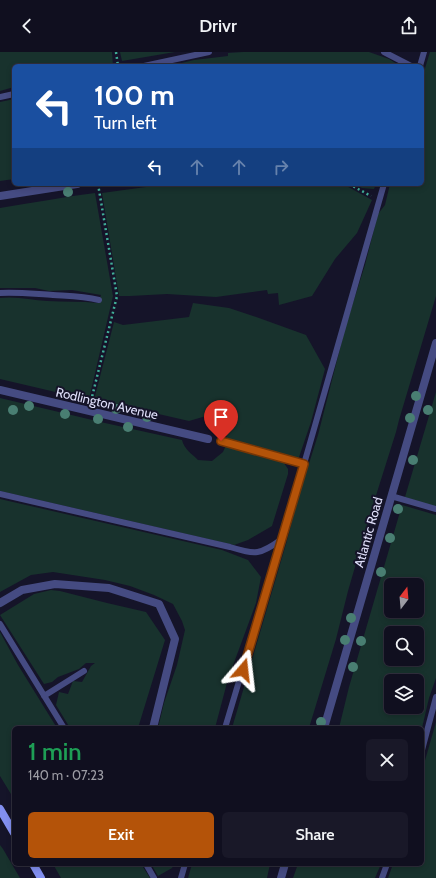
<!DOCTYPE html>
<html lang="en">
<head>
<meta charset="utf-8">
<style>
  body { margin:0; font-family:Cabin,sans-serif; background:#191828; color:#f1f3f6; height:100vh; display:flex; flex-direction:column; font-size:15px; white-space:nowrap }
  * { box-sizing:border-box; margin:0 }
  p { font-size:13px; color:#9c9ca4 }
  .icon { flex:none; width:22px; height:22px; fill:none; stroke:currentColor; stroke-width:2; stroke-linecap:round; stroke-linejoin:round }
  .map { position:relative; flex:1; overflow:hidden }
  .side { position:absolute; left:12px; top:674px; width:412px; height:140px; display:flex; flex-direction:column; background:#100f1f; border-radius:6px; box-shadow:0 2px 6px #0003,0 0 0 1px #302f3d }
  .side>* { flex:none }
  .top-card { position:absolute; left:12px; top:12px; width:412px; height:122px; border-radius:6px; box-shadow:0 2px 6px #0003,0 0 0 1px #302f3d; background:#1a4fa0; color:#fff; overflow:hidden }
  .needle { width:26px; rotate:16deg }
  .tools { position:absolute; left:384px; top:526px; display:grid; gap:8px }
  .tools a { display:grid; place-items:center; width:40px; height:40px; border-radius:6px; background:#100f1f; box-shadow:0 2px 6px #0003,0 0 0 1px #302f3d; font-size:20px }
  .pin { position:absolute; display:grid; place-items:center; width:34px; height:34px; color:#fff; margin:-41px -17px; border-radius:50% 50% 50% 0; rotate:-45deg; box-shadow:0 0 4px #0007 }
  .pin .icon { rotate:45deg }
  .me { position:absolute; width:44px; margin:-22px; rotate:17deg; stroke-linejoin:round; filter:drop-shadow(0 0 3px #0008) }
  .turn { display:flex; align-items:center; gap:14px; height:84px; padding:0 16px; font-size:18px }
  .turn .icon { width:52px; height:52px; stroke-width:2.5 }
  .turn b { display:block; font-size:28px; line-height:34px }
  .lanes { display:flex; align-items:center; height:38px; padding:0 16px; background:#0003; justify-content:center; gap:20px; direction:ltr }
  .lanes .off { opacity:.35 }
  .round { display:grid; place-items:center; flex:none; width:42px; height:42px; border-radius:6px; background:#191828 }
  .summary { display:flex; align-items:center; justify-content:space-between; height:68px; padding:0 16px }
  h1 { font-size:24px; font-weight:600; line-height:30px; color:#1e9e55 }
  .action { display:flex; gap:8px; margin-top:auto; padding:8px 16px }
  .action a { flex:1; height:46px; border-radius:6px; background:#b45309; color:#fff; font-size:16px; font-weight:600; line-height:46px; text-align:center }
  .action a+a { background:#191828; color:#f1f3f6 }
  header { display:flex; justify-content:space-between; align-items:center; height:52px; padding:0 16px; background:#100f1f; font-size:18px; font-weight:600 }
  .map>svg:first-child { display:block }
  .green { fill:#18322d; fill-rule:evenodd }
  .lines { fill:none; stroke-linecap:round; stroke-linejoin:round }
  .path { stroke:#40af98; stroke-width:2.5; stroke-dasharray:2 3; stroke-linecap:butt }
  .lane { stroke:#454b82; stroke-width:6 }
  .street { stroke:#454b82; stroke-width:8 }
  .secondary { stroke:#828ff0; stroke-width:8 }
  .tree { fill:#497e72 }
  .route-casing { stroke:#753606; stroke-width:10 }
  .route { stroke:#b45309; stroke-width:7 }
  .labels { text-anchor:middle; stroke-width:4; stroke-linejoin:round; paint-order:stroke }
  .street-label { font-size:13px; fill:#e0e0fb; stroke:#151429 }
</style>
</head>
<body>
<header><svg class="icon" aria-label="back" viewBox="0 0 24 24"><path d="M15 5l-7 7 7 7"/></svg>Drivr<svg class="icon" aria-label="share" viewBox="0 0 24 24"><path d="M12 15V3M7 8l5-5 5 5M5 13v7h14v-7"/></svg></header>
<div class="map">
<svg width="436" height="826" viewBox="0 0 436 826">
  <rect width="100%" height="100%" fill="#151429"/>
  <path class="green" d="M 0,0 L 112,0 L 113,14 L 14,14 L 14,35 L 0,39 Z
    M 120,0 L 175,0 L 122,9 Z
    M 243,0 L 369,0 L 389,7 L 400,14 L 169,14 L 194,8 L 228,4 L 228,1 Z
    M 430,0 L 436,0 L 436,244 L 399,368 L 396,380 L 373,453 L 348,539 L 336,587 L 309,676 L 232,676 L 286,492 L 299,443 L 318,383 L 346,273 L 365,213 L 378,162 L 385,153 L 390,132 L 422,132 L 422,26 Z
    M 14,47 L 14,127 L 0,129 L 0,50 Z
    M 168,132 L 343,132 L 372,148 L 357,181 L 335,207 L 312,244 L 279,253 L 278,241 L 268,242 L 267,238 L 216,245 L 167,242 L 130,244 L 119,244 L 102,141 Z
    M 354,132 L 376,132 L 374,137 L 362,136 Z
    M 95,141 L 113,244 L 89,347 L 64,342 L 0,327 L 0,246 C 16,244 32,248 47,249 C 64,250 81,249 98,251 L 101,243 L 72,238 L 49,239 L 35,236 L 0,236 L 0,156 C 32,151 63,145 95,141 Z
    M 193,251 L 229,256 L 259,266 L 306,283 L 325,317 L 311,370 L 298,408 L 227,389 C 226,375 219,368 206,364 L 189,369 L 128,355 L 103,351 L 94,348 L 114,270 L 123,273 L 189,265 Z
    M 436,340 L 436,455 L 405,445 Z
    M 0,346 L 105,371 L 182,388 C 184,397 192,402 198,408 L 212,409 L 223,400 L 226,393 L 282,408 L 288,417 L 288,422 L 272,474 L 248,488 L 234,493 L 0,439 Z
    M 0,447 L 222,498 L 248,508 L 261,525 L 256,551 L 228,627 L 215,676 L 158,676 L 164,651 L 177,613 L 185,578 L 182,569 L 173,552 L 154,543 L 130,534 L 105,528 L 53,520 L 31,523 L 0,540 Z
    M 402,453 L 436,463 L 436,626 L 429,646 L 422,676 L 339,676 L 349,635 ZM 391,533 L 417,533 L 417,559 L 391,559 ZM 391,581 L 417,581 L 417,607 L 391,607 ZM 391,629 L 417,629 L 417,655 L 391,655 Z
    M 51,538 L 60,539 L 107,551 L 146,560 L 165,588 L 138,676 L 70,676 L 56,653 L 59,640 L 68,642 L 73,629 L 82,630 L 91,614 L 95,611 L 86,611 L 79,617 L 58,625 L 52,630 L 44,632 L 0,563 L 34,542 Z
    M 0,580 L 18,613 L 57,676 L 14,676 L 14,747 L 0,724 Z
    M 436,670 L 436,826 L 388,826 L 393,812 L 422,812 L 422,719 Z
    M 0,793 L 3,797 L 20,826 L 0,826 Z
    M 53,812 L 141,812 L 150,826 L 61,826 Z
    M 151,812 L 174,812 L 172,816 L 158,824 Z
    M 192,812 L 270,812 L 267,826 L 188,826 Z
    M 298,812 L 381,812 L 375,826 L 293,826 Z"/>
  <g class="lines">
    <path class="path" d="M 116,0 L 118,14
      M 349,132 L 371,144
      M 91,349 L 117,244 L 98,132"/>
    <path class="lane" d="M 384,0 L 411,14
      M 144,14 L 209,0
      M 420,14 L 424,0
      M 0,45 L 14,42
      M 0,241 C 18,240 35,242 53,243 C 68,244 83,244 99,248
      M 221,389 L 304,412
      M 0,442 L 230,495 C 256,503 260,503 282,487
      M 391,444 L 436,457
      M 0,572 L 64,676
      M 44,644 L 84,619
      M 225,676 L 304,412 L 384,132
      M 422,698 L 436,645
      M 146,812 L 154,826
      M 181,826 L 185,812
      M 382,826 L 387,812"/>
    <path class="street" d="M 0,144 L 77,132
      M 0,338 L 208,387
      M 0,551 L 22,538 L 55,532 L 109,536 L 159,552 L 175,587 L 153,676
      M 324,676 L 436,291
      M 281,826 L 285,812"/>
    <path class="secondary" d="M 0,757 L 14,781
      M 33,812 L 41,826"/>
  </g>
  <g class="tree">
    <circle cx="68" cy="140" r="5"/>
    <circle cx="416" cy="344" r="5"/>
    <circle cx="29" cy="354" r="5"/>
    <circle cx="116" cy="357" r="5"/>
    <circle cx="13" cy="358" r="5"/>
    <circle cx="428" cy="358" r="5"/>
    <circle cx="65" cy="362" r="5"/>
    <circle cx="147" cy="365" r="5"/>
    <circle cx="410" cy="366" r="5"/>
    <circle cx="98" cy="367" r="5"/>
    <circle cx="128" cy="375" r="5"/>
    <circle cx="413" cy="408" r="5"/>
    <circle cx="398" cy="457" r="5"/>
    <circle cx="390" cy="486" r="5"/>
    <circle cx="381" cy="520" r="5"/>
    <circle cx="351" cy="566" r="5"/>
    <circle cx="345" cy="588" r="5"/>
    <circle cx="361" cy="589" r="5"/>
    <circle cx="353" cy="615" r="5"/>
    <circle cx="321" cy="670" r="5"/>
  </g>
  <g class="lines">
    <defs>
      <path id="route" d="M 221,389 L 304,412 L 243,618"/>
    </defs>
    <use href="#route" class="route-casing"/>
    <use href="#route" class="route"/>
  </g>
  <g class="labels">
    <g class="street-label">
      <text transform="translate(107 351) rotate(13)" y="5">Rodlington Avenue</text>
      <text transform="translate(368 480) rotate(-74)" y="5">Atlantic Road</text>
    </g>
  </g>
</svg>
<div class="tools">
<a><svg class="needle" viewBox="-14 -14 28 28"><path d="M0-13l5 13h-10z" fill="#e53935"/><path d="M0 13l5-13h-10z" fill="#9c9ca4"/></svg></a>
<a><svg class="icon" aria-label="search" viewBox="0 0 24 24"><circle cx="10" cy="10" r="6"/><path d="M15 15l6 6"/></svg></a>
<a><svg class="icon" aria-label="layers" viewBox="0 0 24 24"><path d="M12 4l9 5-9 5-9-5zM3 14l9 5 9-5"/></svg></a>
</div>
<div class="pin" style="left:221px;top:389px;background:#d93025"><svg class="icon" aria-label="arrive" viewBox="0 0 24 24"><path d="M6 21V4h12l-3 4 3 4H6"/></svg></div>
<svg class="me" style="left:243px;top:618px" viewBox="-20 -20 40 40"><path d="M0-17L14 15 0 8-14 15z" fill="#b45309" stroke="#fff" stroke-width="4"/></svg>
<div class="top-card">
<div class="turn"><svg class="icon" aria-label="left" viewBox="0 0 24 24"><path d="M17 20v-9H6M10 6l-5 5 5 5"/></svg><div><b>100 m</b>Turn left</div></div>
<div class="lanes"><svg class="icon" aria-label="left" viewBox="0 0 24 24"><path d="M17 20v-9H6M10 6l-5 5 5 5"/></svg><svg class="icon off" aria-label="ahead" viewBox="0 0 24 24"><path d="M12 20V5M6 11l6-6 6 6"/></svg><svg class="icon off" aria-label="ahead" viewBox="0 0 24 24"><path d="M12 20V5M6 11l6-6 6 6"/></svg><svg class="icon off" aria-label="right" viewBox="0 0 24 24"><path d="M7 20v-9h11M14 6l5 5-5 5"/></svg></div>
</div>
<section class="side">
<div class="summary"><div><h1>1 min</h1><p>140 m · 07:23</p></div><a class="round"><svg class="icon" aria-label="close" viewBox="0 0 24 24"><path d="M6 6l12 12M18 6L6 18"/></svg></a></div>
<div class="action"><a>Exit</a><a>Share</a></div>
</section>
</div>
</body>
</html>
